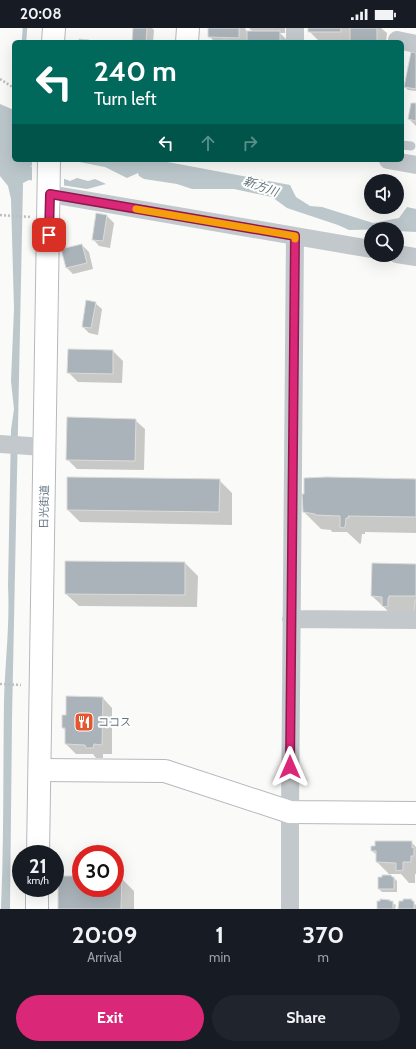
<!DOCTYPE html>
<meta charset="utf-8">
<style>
body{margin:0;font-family:Cabin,"Noto Sans JP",sans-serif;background:#20242c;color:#f1f3f6;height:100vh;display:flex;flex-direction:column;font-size:15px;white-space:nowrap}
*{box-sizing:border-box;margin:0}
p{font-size:13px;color:#9ea1a6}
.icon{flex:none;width:22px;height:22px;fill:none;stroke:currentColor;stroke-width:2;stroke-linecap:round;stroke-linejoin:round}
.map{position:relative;height:881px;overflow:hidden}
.panel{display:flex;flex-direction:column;background:#171b24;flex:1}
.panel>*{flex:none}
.top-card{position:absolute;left:12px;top:12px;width:392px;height:122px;border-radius:6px;box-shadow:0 4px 16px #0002;background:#00695c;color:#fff;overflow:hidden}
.buttons{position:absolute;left:364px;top:146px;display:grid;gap:8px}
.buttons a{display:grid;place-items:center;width:40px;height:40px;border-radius:50%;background:#171b24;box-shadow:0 4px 16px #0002;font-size:20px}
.speed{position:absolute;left:12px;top:817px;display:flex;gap:8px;font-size:20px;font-weight:700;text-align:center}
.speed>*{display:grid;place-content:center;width:52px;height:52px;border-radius:50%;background:#171b24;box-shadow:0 4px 16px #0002;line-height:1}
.speed small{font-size:10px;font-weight:400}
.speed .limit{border:6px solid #d22;background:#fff;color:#111}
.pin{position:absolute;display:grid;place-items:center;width:34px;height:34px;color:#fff;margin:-17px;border-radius:8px;box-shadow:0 2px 6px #0006}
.me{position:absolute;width:44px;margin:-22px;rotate:0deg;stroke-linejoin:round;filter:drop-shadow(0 0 3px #0008)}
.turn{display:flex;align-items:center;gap:14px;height:84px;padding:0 16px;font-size:18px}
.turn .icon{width:52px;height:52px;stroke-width:2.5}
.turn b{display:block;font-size:28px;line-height:34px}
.lanes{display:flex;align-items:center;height:38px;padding:0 16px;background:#0003;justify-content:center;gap:20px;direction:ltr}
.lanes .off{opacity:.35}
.eta{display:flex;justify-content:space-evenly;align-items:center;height:68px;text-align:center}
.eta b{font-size:24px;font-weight:700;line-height:28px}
.action{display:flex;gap:8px;margin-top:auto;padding:8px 16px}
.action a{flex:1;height:46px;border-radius:24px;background:#db2777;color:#fff;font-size:16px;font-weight:700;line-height:46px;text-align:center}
.action a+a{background:#20242c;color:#f1f3f6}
.status{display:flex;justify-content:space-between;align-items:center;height:28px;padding:0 20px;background:#171b24;direction:ltr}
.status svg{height:11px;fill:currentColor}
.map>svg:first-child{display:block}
</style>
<div class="status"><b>20:08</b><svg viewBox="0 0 49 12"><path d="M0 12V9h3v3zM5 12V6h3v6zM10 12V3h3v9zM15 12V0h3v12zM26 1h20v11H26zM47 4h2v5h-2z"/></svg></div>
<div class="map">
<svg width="416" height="881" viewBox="0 0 416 881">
<rect width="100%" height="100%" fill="#fafaf8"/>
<!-- water -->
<path fill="#bbc7cb" d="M0,76L14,82V132H67L30,138L70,153L77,150L88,153L95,151L106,156L87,161L29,152L23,155L12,690L10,881H1C4,812 3,743 4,674C5,635 10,597 8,558L11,402L14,381L11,353L14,281L11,171L8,158L0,148Z
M69,132H157L290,157L296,169L310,178L322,179L373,195L399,190L407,179L416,181V204L397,203V201L349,202L338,197L287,180L272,169L234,161H192L177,156L144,151L139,148L138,145L127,150L105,139Z"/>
<!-- pier -->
<path fill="#fafaf8" d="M32,132H65V134L37,138L64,149V159L32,154Z"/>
<!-- shadow -->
<path fill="#0003" d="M134,0H152L154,2L153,14H133Z
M209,0H245L247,4H253L249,0H285V5H280L286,11V14H215L209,8Z
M309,0H349L351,2V0H381L387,5L386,14L319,13L309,3Z
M416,26V63L408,62L405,59Z
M416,76V98L409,91Z
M97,186L107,188L114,195L110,220L99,218L93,211Z
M82,217L89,224L93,241L73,246L67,240Z
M95,275L102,281L98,307L89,305L83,299Z
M113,323L123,333L122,355L78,354L68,344Z
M135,392L145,401L144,442L77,441L67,431Z
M389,450L416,451V505L365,504V506H362L361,515L360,516L347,504H332L331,502L321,501L304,484L389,452Z
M219,452L232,465V497L80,494L68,482Z
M66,534L185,535L198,548L197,579L79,578L66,566Z
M416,537V584H389L372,568Z
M103,670L112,680V726H103V730H96L93,726H76L66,716V703L63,700L67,688Z
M411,814L416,819V846H415V855H409L401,846H389L377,834V827L372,823Z
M81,849V860H115V850H121L134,863V881H59Z
M394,850L397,853V864H382L379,861Z
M411,872L416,877V881H399Z
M391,874L396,877L395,881H378Z"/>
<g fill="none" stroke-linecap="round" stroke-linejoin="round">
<!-- stream -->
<path stroke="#bbc7cb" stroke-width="4.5" d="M24,14L25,0"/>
</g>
<!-- building -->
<path fill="#aab3b9" stroke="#dcdcda" d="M133,0H147L146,14H132Z
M208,0H239V10L208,9Z
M308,0H341V4H308Z
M350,0H377V14H350Z
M247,3H280V14H247Z
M79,11L89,12V14H79Z
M223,12L238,13L237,14H223Z
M411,24L416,25V61L404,59Z
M411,75H416V93L408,91Z
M96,185L107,187L103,213L92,212Z
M82,216L87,235L66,240L61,221Z
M86,272L96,274L91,300L82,299Z
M68,321L113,322V346L67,345Z
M67,389L136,391L135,433L66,432Z
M67,449L220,451L219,484L67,482Z
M327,449L416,451V489L348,488L349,490H346L345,499L343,500L340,499V488L315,487V486L303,484L302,466H304V450Z
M65,533L185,534V567L65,566Z
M372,535L416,536V568H389V570H388V578L385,579L382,578V569L371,568Z
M415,572H416V584H414Z
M66,668L103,669L102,717L94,716L93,720H86L85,717L65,716V700H62V687H66Z
M375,813H412V820L414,819V828H411V834H403V842L396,843V835L376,834V823H371V818H375Z
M382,847H391L392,849H394V861H378V849H382Z
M58,848H81V860H115V849H122L121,881H58Z
M380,871L390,872V873H393V881H377V873H380Z
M403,871H412V873H414V881H398L399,873H403Z"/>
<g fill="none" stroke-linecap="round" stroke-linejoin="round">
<!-- secondary casing -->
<g stroke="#b3babf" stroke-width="24">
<path id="secondary" d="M187,14L188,0
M40,742L165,743L290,784L416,785"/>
</g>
<!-- highway casing -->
<g stroke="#b4b9bd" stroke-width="24">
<path id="highway" d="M53,14L54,0
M38,826L49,132
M37,881V860"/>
</g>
<!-- path -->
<path stroke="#bbbfc2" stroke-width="2.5" stroke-dasharray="2 2" stroke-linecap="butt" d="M0,51L14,60
M0,187L31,189
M0,656L21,657"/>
<!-- lane -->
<path stroke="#c3c8cc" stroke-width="9" d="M402,117L411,118"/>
<!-- street -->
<path stroke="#c3c8cc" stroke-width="18" d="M397,12L416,16
M295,14V0
M388,132L416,137
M50,166L371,221
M397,226L416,229
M0,416L44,419
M291,591L416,592
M290,881V784L295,208"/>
<!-- secondary -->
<use href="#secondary" stroke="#fff" stroke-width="22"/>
<!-- highway -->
<use href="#highway" stroke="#fff" stroke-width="22"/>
</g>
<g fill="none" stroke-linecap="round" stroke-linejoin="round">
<!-- route casing -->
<g stroke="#8e194d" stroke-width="10">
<path id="route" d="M49,207L50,166L295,208L290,739"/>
</g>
<!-- route -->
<use href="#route" stroke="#db2777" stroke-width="7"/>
<!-- slow -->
<path stroke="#f59e0b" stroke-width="7" d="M136,181L295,208V211"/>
</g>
<!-- icons -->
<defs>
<g id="restaurant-square" transform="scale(1)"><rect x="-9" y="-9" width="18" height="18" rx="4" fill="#e4572e" stroke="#fff"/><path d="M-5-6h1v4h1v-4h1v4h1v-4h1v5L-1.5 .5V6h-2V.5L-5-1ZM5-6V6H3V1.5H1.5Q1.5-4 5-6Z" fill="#fff"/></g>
</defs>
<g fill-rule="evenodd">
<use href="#restaurant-square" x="84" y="694"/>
</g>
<g text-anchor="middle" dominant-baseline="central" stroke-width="4" stroke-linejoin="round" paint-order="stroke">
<!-- street labels -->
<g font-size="11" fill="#657683" stroke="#fff">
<text transform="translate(44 479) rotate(-89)">日光街道</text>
</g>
<!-- poi labels -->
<g font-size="11" fill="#657683" stroke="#fff" text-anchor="start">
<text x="98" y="694">ココス</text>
</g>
<!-- water labels -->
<g font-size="12" font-style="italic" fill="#60757c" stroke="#fff">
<text transform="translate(261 158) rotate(20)">新方川</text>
</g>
</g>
</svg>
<div class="buttons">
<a><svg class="icon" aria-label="sound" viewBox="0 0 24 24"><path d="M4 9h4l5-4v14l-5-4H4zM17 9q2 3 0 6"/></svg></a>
<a><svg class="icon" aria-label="search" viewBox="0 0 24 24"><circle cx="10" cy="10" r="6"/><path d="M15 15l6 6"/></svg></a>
</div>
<div class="speed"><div>21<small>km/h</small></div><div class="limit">30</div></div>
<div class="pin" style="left:49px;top:207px;background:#d93025"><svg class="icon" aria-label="arrive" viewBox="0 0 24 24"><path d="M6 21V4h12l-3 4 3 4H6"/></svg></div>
<svg class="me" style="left:290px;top:739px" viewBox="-20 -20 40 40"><path d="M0-17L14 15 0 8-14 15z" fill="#db2777" stroke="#fff" stroke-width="4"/></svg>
<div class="top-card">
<div class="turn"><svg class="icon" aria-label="left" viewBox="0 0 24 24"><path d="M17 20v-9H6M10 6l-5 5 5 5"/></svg><div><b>240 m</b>Turn left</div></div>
<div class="lanes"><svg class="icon" aria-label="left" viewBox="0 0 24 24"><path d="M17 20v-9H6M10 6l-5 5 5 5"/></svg><svg class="icon off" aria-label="ahead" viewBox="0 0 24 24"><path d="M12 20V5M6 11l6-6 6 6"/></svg><svg class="icon off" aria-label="right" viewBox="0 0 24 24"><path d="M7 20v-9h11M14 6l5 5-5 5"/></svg></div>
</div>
</div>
<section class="panel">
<div class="eta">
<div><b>20:09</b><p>Arrival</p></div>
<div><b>1</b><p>min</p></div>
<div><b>370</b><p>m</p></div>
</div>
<div class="action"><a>Exit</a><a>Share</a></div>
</section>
